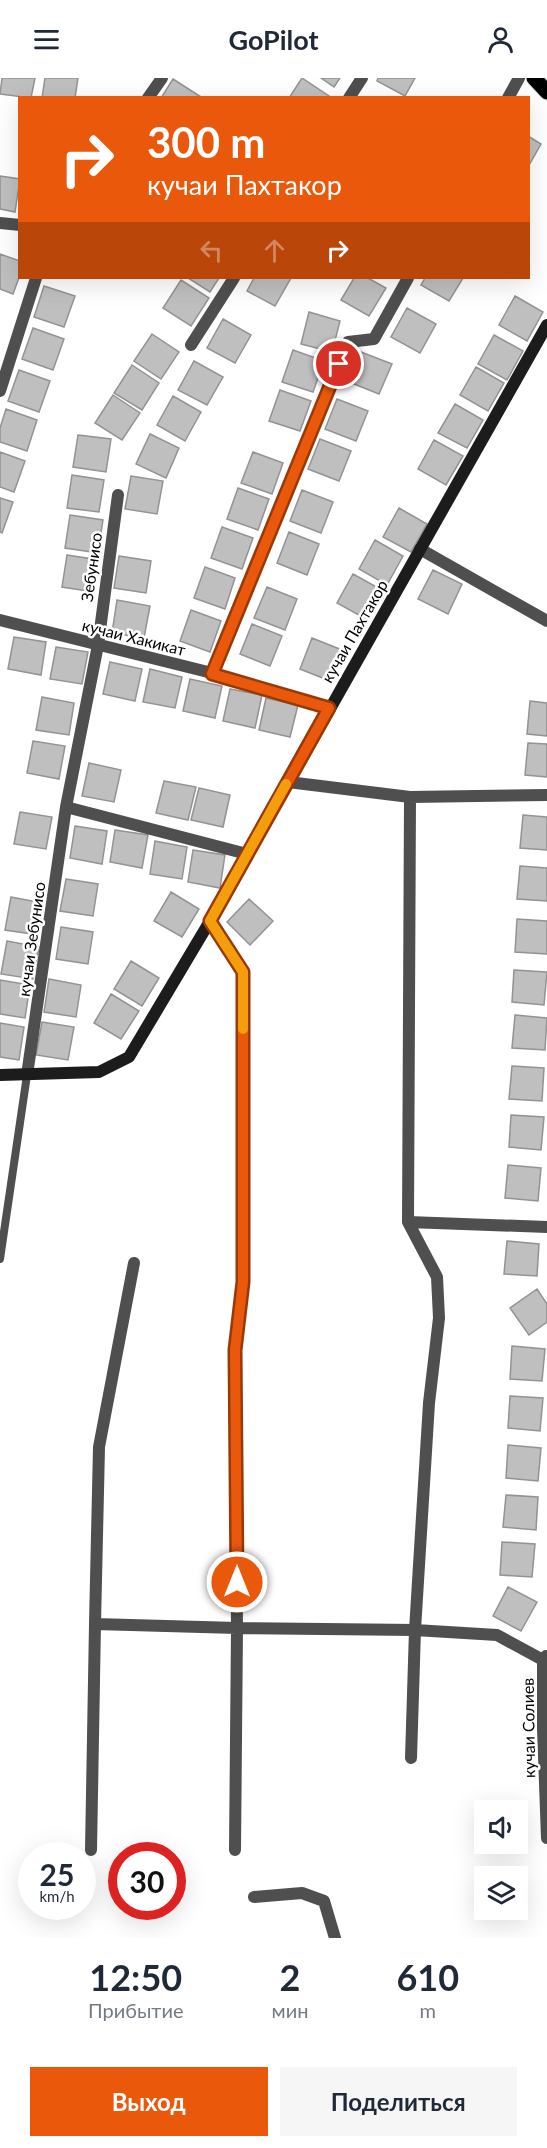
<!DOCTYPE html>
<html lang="ru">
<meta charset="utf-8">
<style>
body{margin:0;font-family:Lato,sans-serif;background:#f6f6f7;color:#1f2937;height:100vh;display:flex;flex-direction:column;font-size:22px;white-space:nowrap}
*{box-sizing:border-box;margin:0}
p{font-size:20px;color:#747a83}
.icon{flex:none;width:33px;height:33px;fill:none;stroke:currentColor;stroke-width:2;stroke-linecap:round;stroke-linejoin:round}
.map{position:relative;height:1860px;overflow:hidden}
.panel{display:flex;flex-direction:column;background:#fff;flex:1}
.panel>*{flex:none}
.banner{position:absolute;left:18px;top:18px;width:512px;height:183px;border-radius:0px;box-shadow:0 6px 24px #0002;background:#ea580c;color:#fff;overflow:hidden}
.fabs{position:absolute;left:474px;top:1722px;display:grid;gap:12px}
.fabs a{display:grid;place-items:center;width:54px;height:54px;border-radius:0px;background:#fff;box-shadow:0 6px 24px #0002;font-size:30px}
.speed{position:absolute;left:18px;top:1764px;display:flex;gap:12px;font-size:30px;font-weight:700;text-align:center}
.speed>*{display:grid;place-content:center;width:78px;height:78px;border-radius:50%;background:#fff;box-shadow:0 6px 24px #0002;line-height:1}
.speed small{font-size:15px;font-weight:400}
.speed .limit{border:9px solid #d22;background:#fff;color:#111}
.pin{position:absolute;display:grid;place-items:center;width:51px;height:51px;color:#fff;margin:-26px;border:3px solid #fff;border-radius:50%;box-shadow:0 2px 6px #0007}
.me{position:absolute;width:66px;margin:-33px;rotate:0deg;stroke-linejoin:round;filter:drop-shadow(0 0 4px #0008)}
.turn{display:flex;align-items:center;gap:21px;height:126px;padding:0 30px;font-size:27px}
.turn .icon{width:78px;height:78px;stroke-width:2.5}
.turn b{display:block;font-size:42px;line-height:51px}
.lanes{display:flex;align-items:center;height:57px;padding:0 30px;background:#0003;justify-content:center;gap:30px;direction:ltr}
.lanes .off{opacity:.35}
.eta{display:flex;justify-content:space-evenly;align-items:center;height:102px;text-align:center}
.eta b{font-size:36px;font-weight:700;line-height:42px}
.action{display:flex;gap:12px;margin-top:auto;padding:12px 30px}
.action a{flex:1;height:69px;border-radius:0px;background:#ea580c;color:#fff;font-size:24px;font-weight:700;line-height:69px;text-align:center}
.action a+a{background:#f6f6f7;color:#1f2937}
header{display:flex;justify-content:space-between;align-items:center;height:78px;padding:0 30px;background:#fff;font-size:27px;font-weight:700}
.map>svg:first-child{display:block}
</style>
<header><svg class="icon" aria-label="menu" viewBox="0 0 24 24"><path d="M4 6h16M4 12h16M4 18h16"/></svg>GoPilot<svg class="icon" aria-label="person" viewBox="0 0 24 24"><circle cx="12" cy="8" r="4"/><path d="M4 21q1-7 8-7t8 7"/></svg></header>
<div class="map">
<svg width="547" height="1860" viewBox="0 0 547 1860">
<rect width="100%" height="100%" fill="#fff"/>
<!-- building -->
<path fill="#bfbfbf" stroke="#939393" stroke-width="1.5" d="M2,0H35L31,20L0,16Z
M45,0H78L75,20H42Z
M302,0L329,18L328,20H289Z
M321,0H340L334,9Z
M378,0H415L405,18L377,3Z
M173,1L201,19L200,20H161Z
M528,58L541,66L528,89Z
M0,98L20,101L15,134L0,131Z
M0,176L20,183V197L13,216L0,211Z
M188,200H219L210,214Z
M254,200H291L275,228L247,213Z
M354,200H368L386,210L369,238L341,222Z
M425,200H463L449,223L421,207Z
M181,202L209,220L191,248L163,230Z
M44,208L75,218L64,249L34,239Z
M515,218L543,234L527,263L499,247Z
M407,230L436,246L420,275L391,259Z
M309,234L340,243L332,274L301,266Z
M223,241L251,257L235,285L207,270Z
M33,250L64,261L53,292L22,281Z
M152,256L179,274L161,301L134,283Z
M494,257L523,273L507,302L478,286Z
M293,272L324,283L313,314L282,304Z
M361,274L392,286L379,316L349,304Z
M194,283L223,299L207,327L178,312Z
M132,287L159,305L142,332L114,315Z
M476,289L504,305L488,333L460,317Z
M19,292L50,303L39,334L8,323Z
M280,312L311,323L300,353L269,343Z
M113,317L140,335L122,362L95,345Z
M173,318L201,334L185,363L157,347Z
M337,321L368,333L356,363L325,351Z
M455,326L483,342L467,370L438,355Z
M6,331L37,342L27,373L0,364V350Z
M150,356L179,370L166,400L136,386Z
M78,357L111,361L106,394L73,389Z
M320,361L351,373L339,403L308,391Z
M434,362L463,378L446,407L418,391Z
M0,374L25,383L14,414L0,409Z
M253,374L283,385L272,416L241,405Z
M72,397L104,402L99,434L67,430Z
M131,398L163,403L157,436L125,431Z
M238,410L269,421L258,452L227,441Z
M302,412L333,424L321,455L290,443Z
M0,420L13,424L2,455L0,454Z
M399,430L427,446L411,474L383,459Z
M70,437L103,442L98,475L65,470Z
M222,449L253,460L242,491L211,480Z
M289,454L319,466L307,497L277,485Z
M375,462L403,478L387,507L359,491Z
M67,477L99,482L94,514L62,509Z
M119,478L151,483L146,515L114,510Z
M205,489L235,500L225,531L194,520Z
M433,492L462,506L448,536L418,521Z
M353,496L382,512L366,541L337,525Z
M267,509L297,521L285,552L254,540Z
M117,522L150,528L144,560L112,555Z
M191,532L221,543L210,574L180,563Z
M252,546L282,558L270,588L240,576Z
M14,559L46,564L41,597L8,591Z
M312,560L342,572L330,603L300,591Z
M56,569L88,574L82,606L50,601Z
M110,584L142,591L135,623L103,616Z
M150,591L182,599L175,630L143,624Z
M190,601L222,608L215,640L183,633Z
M230,611L262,617L255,650L223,643Z
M42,619L74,625L69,657L36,652Z
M266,620L298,627L290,659L259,652Z
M530,623L547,625V658L527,656Z
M33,663L65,668L59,701L27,695Z
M528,665L547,666V699L525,697Z
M89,685L121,692L114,724L82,718Z
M164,703L196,709L188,742L156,735Z
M199,710L230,717L223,749L191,742Z
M20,734L52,739L46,771L14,766Z
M523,737L547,739V772L520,770Z
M75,748L107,753L102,786L70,780Z
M115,752L148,757L142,790L110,784Z
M155,763L187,769L182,801L150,796Z
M193,772L225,777L220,810L188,804Z
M520,788L547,790V823L517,821Z
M66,801L98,806L93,838L60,833Z
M171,814L199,831L182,859L154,843Z
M11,819L43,825L38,857L5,852Z
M249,821L273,843L250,867L227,844Z
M517,841L547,843V876L515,874Z
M61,849L93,854L88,886L56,881Z
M7,863L39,869L33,901L1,896Z
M131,883L159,900L142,928L114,911Z
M514,892L547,894L544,927L512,924Z
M49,901L81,907L76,939L44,934Z
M0,902L30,907L25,940L0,936Z
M111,916L139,933L121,961L94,945Z
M515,937L547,940L545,972L512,970Z
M42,944L74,949L68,982L36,977Z
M0,945L24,949L19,982L0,979Z
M512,988L544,990L542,1023L509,1021Z
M511,1037L544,1039L541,1072L509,1069Z
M508,1087L541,1090L538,1123L505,1120Z
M507,1163L539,1166L537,1198L504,1196Z
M537,1211L547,1226V1244L529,1257L510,1230Z
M512,1268L545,1271L542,1303L510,1301Z
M510,1318L543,1320L540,1353L508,1350Z
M508,1367L541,1370L538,1403L506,1400Z
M506,1417L538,1419L536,1452L503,1449Z
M502,1464L535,1466L532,1499L500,1497Z
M508,1509L537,1524L521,1553L493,1538Z"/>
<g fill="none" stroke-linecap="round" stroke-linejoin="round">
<!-- primary casing -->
<g stroke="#dbdbdb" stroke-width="17">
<path id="primary" d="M534,0L547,14"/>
</g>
<!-- lane -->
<path stroke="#4f4f4f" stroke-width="8" d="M0,1181L27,997"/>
<!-- street -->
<path stroke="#4f4f4f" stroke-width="12" d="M148,20L162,0
M349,20L362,0
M508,20L519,0
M0,145L20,147
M191,267L234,200
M0,313L36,200
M420,471L547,543
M0,542L212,595L329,630
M212,595L348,264L374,261L408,200
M288,704L410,719L547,717
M410,719L408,1144L437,1199L439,1240L429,1325L415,1552L411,1680
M66,729L247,776
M210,843L244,894L243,1204L235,1272L237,1550L235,1772
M27,997L66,729L98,567L118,417
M408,1144L547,1149
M134,1185L99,1369L95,1546L237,1550L415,1552L497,1557L543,1582
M546,1578L543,1582V1651L547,1760
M91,1772L95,1546
M254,1819L302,1815L324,1823L335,1860"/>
<!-- secondary -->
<path stroke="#1c1c1c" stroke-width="12" d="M0,997L99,994L129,979L210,843L547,247"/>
<!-- primary -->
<use href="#primary" stroke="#000" stroke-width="15"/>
</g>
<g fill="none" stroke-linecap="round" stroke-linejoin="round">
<!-- route casing -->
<g stroke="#983908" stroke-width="15">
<path id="route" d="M237,1504L235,1272L243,1204V894L210,843L329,630L212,596L339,286"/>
</g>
<!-- route -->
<use href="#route" stroke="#ea580c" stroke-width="10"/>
<!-- slow -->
<path stroke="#f59e0b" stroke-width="10" d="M243,951V894L210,843L286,706"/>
</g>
<g text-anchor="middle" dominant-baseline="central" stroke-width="5" stroke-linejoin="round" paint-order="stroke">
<!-- street labels -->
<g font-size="16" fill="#000" stroke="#fff">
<text transform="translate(91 489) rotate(-82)">Зебунисо</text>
<text transform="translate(354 553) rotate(-60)">кучаи Пахтакор</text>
<text transform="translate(134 559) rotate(14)">кучаи Хакикат</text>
<text transform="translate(31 861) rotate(-82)">кучаи Зебунисо</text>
<text transform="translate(528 1650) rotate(-91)">кучаи Солиев</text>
</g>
</g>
</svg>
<div class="fabs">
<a><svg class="icon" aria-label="sound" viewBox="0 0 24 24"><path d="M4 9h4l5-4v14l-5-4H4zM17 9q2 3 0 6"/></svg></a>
<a><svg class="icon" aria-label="layers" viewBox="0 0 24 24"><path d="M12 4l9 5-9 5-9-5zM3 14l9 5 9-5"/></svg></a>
</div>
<div class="speed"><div>25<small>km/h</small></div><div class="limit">30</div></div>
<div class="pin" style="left:339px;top:286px;background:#d93025"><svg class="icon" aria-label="arrive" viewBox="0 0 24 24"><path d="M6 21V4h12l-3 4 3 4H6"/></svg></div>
<svg class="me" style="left:237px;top:1504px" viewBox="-20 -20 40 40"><circle r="17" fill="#ea580c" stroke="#fff" stroke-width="3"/><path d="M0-11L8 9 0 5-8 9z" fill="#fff"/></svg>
<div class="banner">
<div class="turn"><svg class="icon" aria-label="right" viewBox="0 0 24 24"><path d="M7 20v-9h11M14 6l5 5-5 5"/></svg><div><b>300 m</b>кучаи Пахтакор</div></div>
<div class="lanes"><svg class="icon off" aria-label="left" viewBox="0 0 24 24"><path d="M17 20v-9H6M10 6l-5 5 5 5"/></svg><svg class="icon off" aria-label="ahead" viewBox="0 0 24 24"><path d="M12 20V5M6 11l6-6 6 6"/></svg><svg class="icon" aria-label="right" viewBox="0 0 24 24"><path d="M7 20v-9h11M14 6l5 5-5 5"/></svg></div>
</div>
</div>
<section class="panel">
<div class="eta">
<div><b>12:50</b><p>Прибытие</p></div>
<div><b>2</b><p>мин</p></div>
<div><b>610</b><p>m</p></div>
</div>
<div class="action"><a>Выход</a><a>Поделиться</a></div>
</section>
